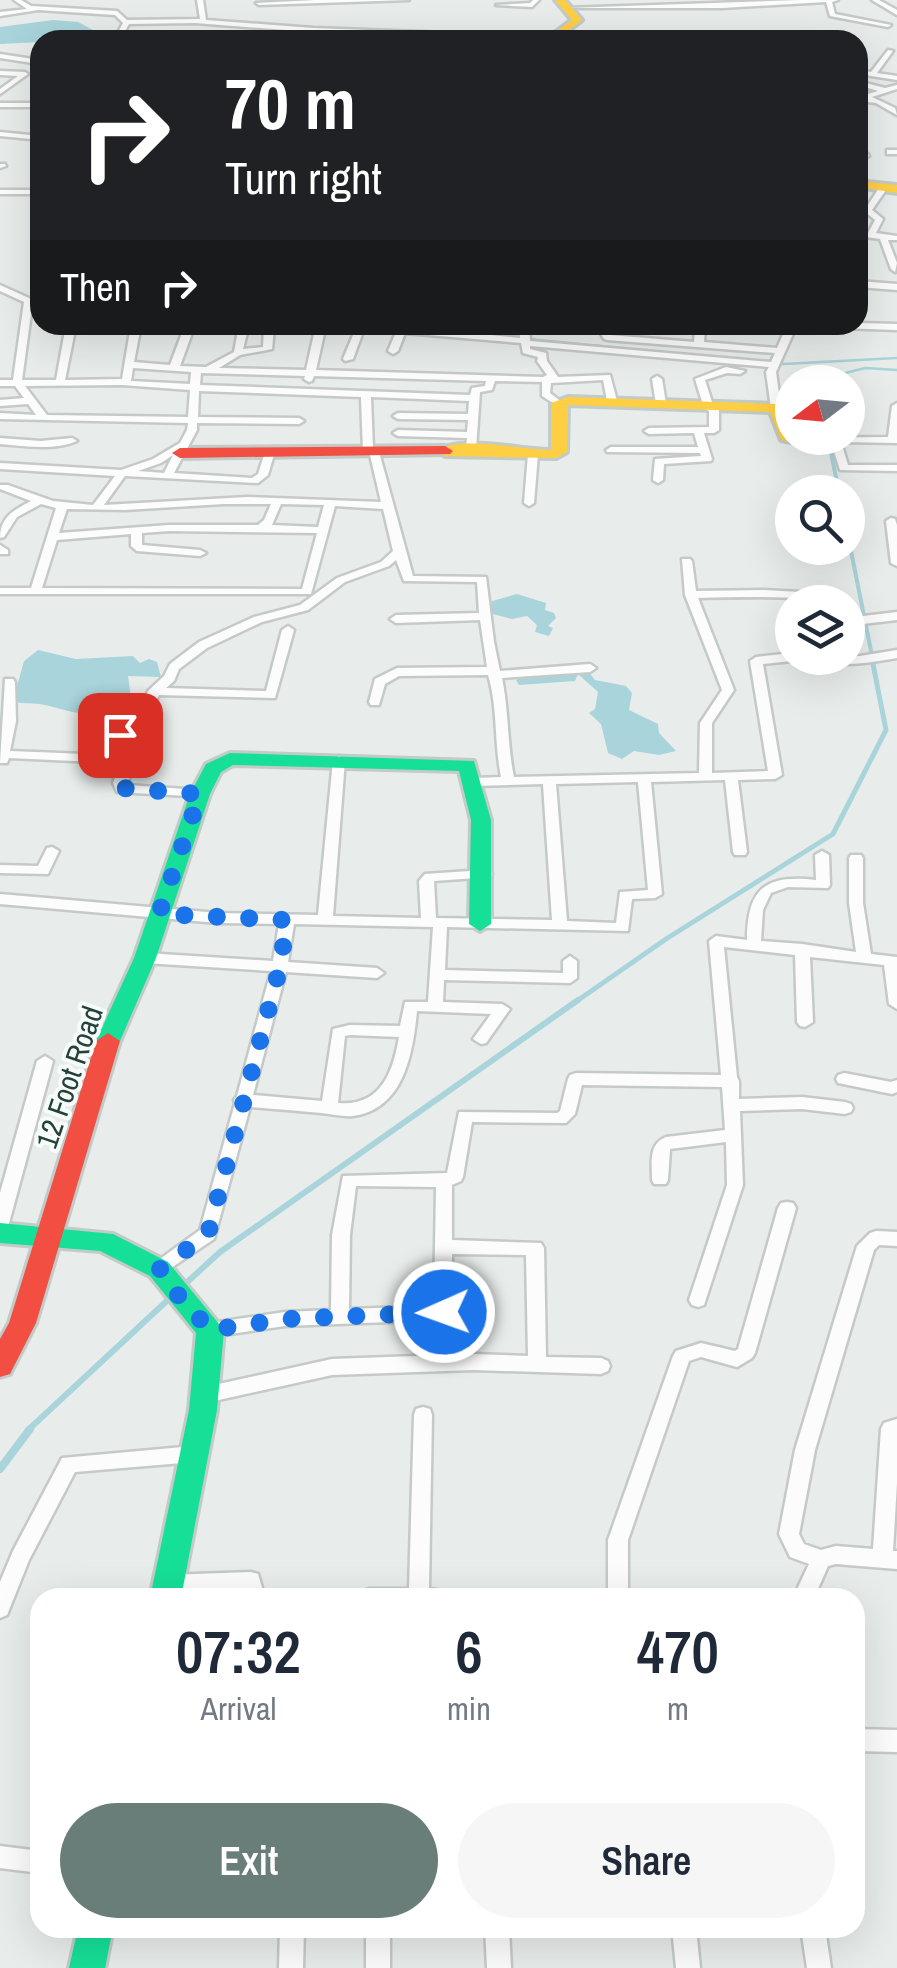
<!DOCTYPE html>
<style>
body{margin:0;font-family:"Archivo Narrow",sans-serif;background:#f6f6f7;color:#1f2937;height:100vh;display:flex;flex-direction:column;font-size:38px;white-space:nowrap}
*{box-sizing:border-box;margin:0}
p{font-size:32px;color:#747a83}
.icon{flex:none;width:55px;height:55px;fill:none;stroke:currentColor;stroke-width:2;stroke-linecap:round;stroke-linejoin:round}
.map{position:relative;flex:1;overflow:hidden}
.sheet{position:absolute;left:30px;top:1588px;width:835px;height:350px;display:flex;flex-direction:column;background:#fff;border-radius:30px;box-shadow:0 10px 40px #0002}
.sheet>*{flex:none}
.hud{position:absolute;left:30px;top:30px;width:838px;height:305px;border-radius:30px;box-shadow:0 10px 40px #0002;background:#202124;color:#fff;overflow:hidden}
.needle{width:65px;rotate:254deg}
.fabs{position:absolute;left:775px;top:365px;display:grid;gap:20px}
.fabs a{display:grid;place-items:center;width:90px;height:90px;border-radius:50%;background:#fff;box-shadow:0 10px 40px #0002;font-size:50px}
.pin{position:absolute;display:grid;place-items:center;width:85px;height:85px;color:#fff;margin:-42px;border-radius:20px;box-shadow:0 5px 15px #0006}
.me{position:absolute;width:110px;margin:-55px;rotate:268deg;stroke-linejoin:round;filter:drop-shadow(0 0 8px #0008)}
.turn{display:flex;align-items:center;gap:35px;height:210px;padding:0 30px;font-size:45px}
.turn .icon{width:130px;height:130px;stroke-width:2.5}
.turn b{display:block;font-size:70px;line-height:85px}
.then{display:flex;align-items:center;height:95px;padding:0 30px;background:#0003;gap:20px;font-size:38px}
.eta{display:flex;justify-content:space-evenly;align-items:center;height:170px;text-align:center}
.eta b{font-size:60px;font-weight:600;line-height:70px}
.action{display:flex;gap:20px;margin-top:auto;padding:20px 30px}
.action a{flex:1;height:115px;border-radius:60px;background:#697e78;color:#fff;font-size:40px;font-weight:600;line-height:115px;text-align:center}
.action a+a{background:#f6f6f7;color:#1f2937}
.map>svg:first-child{display:block}
</style>
<div class="map">
<svg width="897" height="1968" viewBox="0 0 897 1968">
<rect width="100%" height="100%" fill="#e8edeb"/>
<!-- water -->
<path fill="#a9d4db" d="M53,20L78,22L93,30L83,40L0,44V27Z
M517,594L546,603L545,610L554,613L556,618L548,626L553,628L549,636L535,632L537,625L527,616L512,619L489,613L492,601Z
M38,650L76,659L133,656L140,663L149,659L157,662L161,677L128,676L131,698C90,719 88,716 45,705C34,702 24,705 13,701L24,661Z
M585,667L595,680L626,686L632,693L629,710L658,724L659,733L676,751L659,755L634,751L622,759L608,753L601,724L589,713L595,709L598,692L578,674L575,681L519,685L516,680L527,670Z"/>
<g fill="none" stroke-linecap="round" stroke-linejoin="round">
<!-- stream-far4 -->
<path stroke="#a9d4db" stroke-width="2.5" d="M384,325L396,326
M457,332L784,364L897,358
M827,382L830,377L865,368L897,370"/>
<!-- stream-far3 -->
<path stroke="#a9d4db" stroke-width="4" d="M828,438L839,492
M848,536L873,661"/>
<!-- stream-far2 -->
<path stroke="#a9d4db" stroke-width="5" d="M574,1003L666,939L833,834L886,730L872,659"/>
<!-- stream-far1 -->
<path stroke="#a9d4db" stroke-width="6" d="M183,1286L220,1252L578,1000
M27,1431L171,1297"/>
<!-- stream -->
<path stroke="#a9d4db" stroke-width="8" d="M0,1469L30,1429"/>
<!-- street casing -->
<g stroke="#c5cac8" stroke-width="5">
<path id="street" d="M14,0H21L31,6L117,11L127,20L200,19L197,0H203L206,20L313,28L554,37L551,39L313,32L195,23L129,24L120,40H114L123,23L115,15L38,10L0,16V12L27,9Z
M316,0H409L259,5L256,3Z
M533,0H539L532,7L496,5L530,3Z
M800,0H838L832,2L835,14L891,25L888,27L830,16L826,2L722,8H567Z
M872,0H879L897,10V15Z
M888,50L893,51L877,73L897,76V80L858,74V70L871,72Z
M0,54L33,59L36,61L33,63L0,58Z
M0,71L25,72L28,74L0,94V89L18,76L0,75Z
M858,81L885,88L897,85V89L872,97L895,108L897,115L876,103L858,101V97L878,91L858,85Z
M0,103H40V107H0Z
M0,132L40,136V140L0,136Z
M887,150H897V154H887Z
M858,152L868,154L869,156L865,158L858,156Z
M0,164H5L6,166L0,168Z
M881,185L888,187L872,210L883,219L876,233L897,236V240H888L897,263L895,272L891,269L880,239L858,236V232L868,233L875,220L864,211Z
M0,190H40V194H0Z
M858,281L897,284V290L858,287Z
M0,285L40,303V309L32,306L22,380H56L66,325H76L65,380L122,379L131,325H141L134,362L170,365L185,325H195L180,366L206,367L234,352L239,325H249L243,349L263,347L264,329L269,326L274,329L272,349L240,355L219,368L306,370L316,325H326L316,370L543,377L547,375L537,361L538,357L523,353L521,343L405,333L398,351L393,354L388,351L396,332L364,329L353,359L345,361L343,359L356,328L348,325L402,326L520,338L519,325H529L530,341L771,362L775,353L607,340L604,339L596,325H606L610,335L694,342L695,328L700,325L705,328L704,342L777,348L787,325H797L776,372L781,408L776,411L771,408L766,372L769,367L530,346V349L546,353L547,361L558,377L610,375L617,401L612,404L607,401L603,380L551,383L550,393L563,403L558,406L542,396V382L495,381L492,390L480,392L476,449L471,452L466,449L467,438L398,436L393,433L398,430L467,432L468,420L398,419L393,416L398,413L468,414L469,401L371,397L373,449L379,452L413,576L486,577L494,642L500,671L590,664L596,668L590,672L502,678C509,711 507,744 514,777L699,773L700,723L722,690L685,595L682,559H690L692,561L696,591L764,590L836,594L849,602L848,604C802,595 747,597 698,598L734,690L712,723V773L768,771L750,661L756,657L792,653V658H798L792,661L763,664L782,775L775,779L738,780L747,852L745,855H735L733,852L725,780L651,782L662,894L655,898L632,899L628,931L447,927L445,970L563,973V961L570,956L577,961V978L570,983L444,980L443,1002L502,1004L510,1009L486,1043L481,1044L473,1039L491,1014L417,1011C413,1053 404,1109 353,1116C343,1117 331,1114 321,1113C298,1111 274,1109 250,1107L214,1239L159,1276L153,1274L150,1269L153,1264L200,1230L235,1103L234,1100L237,1096L271,971L145,963L138,958L145,953L273,961L279,924L218,923L0,904V894L218,913L318,915L333,760L339,756L345,760L333,916L421,918L419,881L425,874L485,870L490,871L492,874L490,877L434,881L436,918L552,920L543,784L474,786L467,782L474,778L501,777C494,743 498,708 488,675L399,676L385,684L379,705H371L369,702L375,679L397,668L487,667L480,620L396,623L390,619L396,615L479,613L477,582L404,581L396,560L389,566L345,582L308,610L262,622L207,648L179,669L174,681L166,688L266,691L282,630L288,626L294,630L275,698L159,695L151,711L132,715L123,755L128,756L133,767L127,785L200,790L207,794L205,797L117,792L113,783L119,767L118,763L9,758L7,763H0L5,679H13L15,682L16,721L10,751L110,755L122,709L142,705L148,691L164,676L170,664L199,642L254,617L300,605L337,578L381,562L393,551L383,509L335,506L311,594H0V588H31L56,508L41,504L17,517L4,537L0,538C0,517 14,510 31,501L0,489V485H8L53,501L93,505L115,476L0,469V463L121,470L153,459L180,443L187,430L188,423L0,419V413L36,415L28,404L0,406V400L24,398L15,386H0V380H13L24,302L0,291ZM133,368L191,372L190,384L131,381ZM201,373L305,376L304,379L309,382L312,381L314,376L486,381L485,386L472,388L470,395L200,385ZM122,385L190,390L188,417L47,415L25,386ZM199,391L361,397L363,452L370,455L381,502L247,497L104,505L125,476L258,483L268,475L275,451L274,449H266L258,474L252,478L174,473L197,430V423L299,424L304,421L299,418L198,417ZM173,455L164,473L138,471L161,463ZM224,504H271L264,520L258,525H169L59,533L67,509L125,510ZM281,504L324,505L318,527L272,525ZM169,531L317,533L302,589L42,588L57,540L131,534V546L137,551L200,556L206,553L200,550L142,545V533ZM638,782L648,890L620,892L616,923L567,921L556,784ZM294,924L433,927L428,1002H405L400,1026L350,1025L333,1029L322,1101L253,1095L286,972L377,978L384,973L377,968L288,962ZM350,1035L399,1037C393,1073 380,1107 338,1103L345,1036Z
M858,323L897,324V330L840,328L835,325H858Z
M726,367L745,371L740,374L727,373L705,380L713,405L719,408V430L714,433H704L712,459L711,461L664,464L663,480L658,483L653,480L655,459L701,456L700,453L607,452L606,450L611,447H698L694,433L649,434L644,431L649,428L709,427V411L704,408L695,379Z
M657,376L662,379L666,404L661,407L656,404L652,379Z
M897,403V443L841,442L848,465H897V471L840,470L831,442L794,441L789,438L792,435V438L888,437L892,406Z
M0,438L41,441L72,438L77,441C54,451 25,446 0,444Z
M533,451L538,454L534,503L529,506L524,503L528,454Z
M891,518L895,519L897,525V566L891,563L886,521Z
M0,545L8,550V554H0Z
M897,612V620L854,625L848,623V615L855,617Z
M897,650V658C872,662 840,669 817,658L860,656Z
M52,847L59,851L48,874L0,873V865L38,866L47,848Z
M822,851L829,855L830,885L828,888L788,887L771,893L763,910L761,941L802,944L856,952L849,903V858L851,855H861L863,858V903L871,954L897,957V1009L889,1004L884,965L810,957L813,1022L805,1027L800,1026L797,1022L795,955L724,947L737,1077L739,1081V1099L802,1097L845,1102L851,1104L853,1108L851,1112L845,1114L802,1109L740,1111L743,1185L704,1305L698,1307L692,1305L689,1300L727,1185L726,1142L670,1149L668,1180L666,1184H654L652,1180C652,1163 648,1144 666,1137L725,1130L722,1087L582,1085L575,1114L566,1123L472,1122L463,1177L461,1181L452,1185V1240L541,1243L544,1248L546,1357L601,1358L608,1361L610,1366L608,1371L601,1374L473,1370L332,1375L205,1403L198,1401L196,1395L198,1389L205,1387L332,1359L473,1354L528,1356L526,1255L452,1254V1313L449,1318L443,1320L285,1326L210,1337L204,1335L201,1330L204,1325L210,1323L285,1312L331,1310L332,1235L343,1176L447,1173L459,1112L557,1113L560,1111L568,1079L570,1075L576,1073L721,1075L709,941L716,936L747,940C747,889 765,874 816,880L815,855ZM356,1186L436,1187L434,1306L349,1309L350,1235Z
M45,1056L53,1061L9,1223L6,1228L0,1230V1193L37,1061Z
M844,1073L891,1082L897,1080V1092L892,1094L838,1083L836,1079L838,1075Z
M787,1202L793,1203L796,1208L755,1353L752,1358L737,1367L701,1357L689,1361L628,1540V1589L632,1598H611L608,1590V1540L673,1356L676,1351L701,1343L735,1351L738,1349L778,1208L781,1203Z
M876,1231L897,1232V1246L879,1245L874,1250L815,1450L799,1534L804,1544L821,1550L836,1546L873,1549L881,1429L884,1423L897,1419V1483L893,1551H897V1569L836,1564L828,1566L814,1598H793L809,1564L790,1557L779,1534L795,1450L857,1246L870,1233Z
M423,1407L430,1409L432,1415L429,1589L446,1591L449,1598H360L363,1591L370,1589H409L414,1415L416,1409Z
M194,1446L201,1448L204,1454L201,1460L194,1462L75,1472L29,1560L7,1615L0,1618V1582L13,1551L62,1458Z
M251,1572L258,1574L265,1598H245L243,1591L167,1593L160,1591L157,1584L160,1577L167,1575Z
M855,1729L897,1730V1752L855,1751Z
M0,1846L40,1851V1873L0,1868Z
M280,1928H304L303,1968H279Z
M366,1928H390V1968H366Z
M485,1928H509L511,1968H487Z
M672,1928H696L700,1968H676Z
M801,1928H825L831,1968H807Z"/>
</g>
<!-- fast casing -->
<g stroke="#c3cbc8" stroke-width="6">
<path id="fast" d="M230,753L474,761L491,820V924L480,931L469,924L471,820L459,771L233,765L221,772L210,794L156,958L120,1041L108,1049L100,1047L96,1041L134,958L190,794L206,764Z
M0,1223L113,1234L168,1262L224,1330L217,1410L181,1598H150L189,1410L196,1333L150,1276L100,1251L0,1243Z
M78,1928H113L105,1968H69Z"/>
</g>
<!-- slow casing -->
<g stroke="#c3cbc8" stroke-width="6">
<path id="slow" d="M555,0H565L582,20L556,40H545L572,20Z
M858,181L897,185V193L858,187Z
M568,397L776,404L783,408L792,438H799L792,442L781,440L770,412L568,405L567,452L556,458L445,456L437,451C461,435 521,450 551,450V403Z"/>
</g>
<!-- jam casing -->
<g stroke="#c3cbc8" stroke-width="6">
<path id="jam" d="M445,446L453,451L450,454L180,458L172,453L180,448Z
M108,1033L120,1041L36,1323L10,1374L0,1377V1339L9,1323L96,1041Z"/>
</g>
<!-- street -->
<use href="#street" fill="#fcfcfc" fill-rule="evenodd"/>
<!-- fast -->
<use href="#fast" fill="#16e098" fill-rule="evenodd"/>
<!-- slow -->
<use href="#slow" fill="#ffcf43" fill-rule="evenodd"/>
<!-- jam -->
<use href="#jam" fill="#f24e42" fill-rule="evenodd"/>
</g>
<g fill="none" stroke-linecap="round" stroke-linejoin="round">
<!-- route -->
<path stroke="#1a73e8" stroke-width="18" stroke-dasharray="0 32.4" d="M120,735L116,757L126,760L122,788L200,794L159,914L287,920L280,967L208,1234L160,1269L166,1282L210,1330L286,1319L444,1312"/>
</g>
<g text-anchor="middle" dominant-baseline="central" stroke-width="8" stroke-linejoin="round" paint-order="stroke">
<!-- street labels -->
<g font-size="30" fill="#24423a" stroke="#f7fbf9">
<text transform="translate(69 1077) rotate(-71)">12 Foot Road</text>
</g>
</g>
</svg>
<div class="fabs">
<a><svg class="needle" viewBox="-14 -14 28 28"><path d="M0-13l5 13h-10z" fill="#e53935"/><path d="M0 13l5-13h-10z" fill="#747a83"/></svg></a>
<a><svg class="icon" aria-label="search" viewBox="0 0 24 24"><circle cx="10" cy="10" r="6"/><path d="M15 15l6 6"/></svg></a>
<a><svg class="icon" aria-label="layers" viewBox="0 0 24 24"><path d="M12 4l9 5-9 5-9-5zM3 14l9 5 9-5"/></svg></a>
</div>
<div class="pin" style="left:120px;top:735px;background:#d93025"><svg class="icon" aria-label="arrive" viewBox="0 0 24 24"><path d="M6 21V4h12l-3 4 3 4H6"/></svg></div>
<svg class="me" style="left:444px;top:1312px" viewBox="-20 -20 40 40"><circle r="17" fill="#1a73e8" stroke="#fff" stroke-width="3"/><path d="M0-11L8 9 0 5-8 9z" fill="#fff"/></svg>
<div class="hud">
<div class="turn"><svg class="icon" aria-label="right" viewBox="0 0 24 24"><path d="M7 20v-9h11M14 6l5 5-5 5"/></svg><div><b>70 m</b>Turn right</div></div>
<div class="then">Then<svg class="icon" aria-label="right" viewBox="0 0 24 24"><path d="M7 20v-9h11M14 6l5 5-5 5"/></svg></div>
</div>
<section class="sheet">
<div class="eta">
<div><b>07:32</b><p>Arrival</p></div>
<div><b>6</b><p>min</p></div>
<div><b>470</b><p>m</p></div>
</div>
<div class="action"><a>Exit</a><a>Share</a></div>
</section>
</div>
